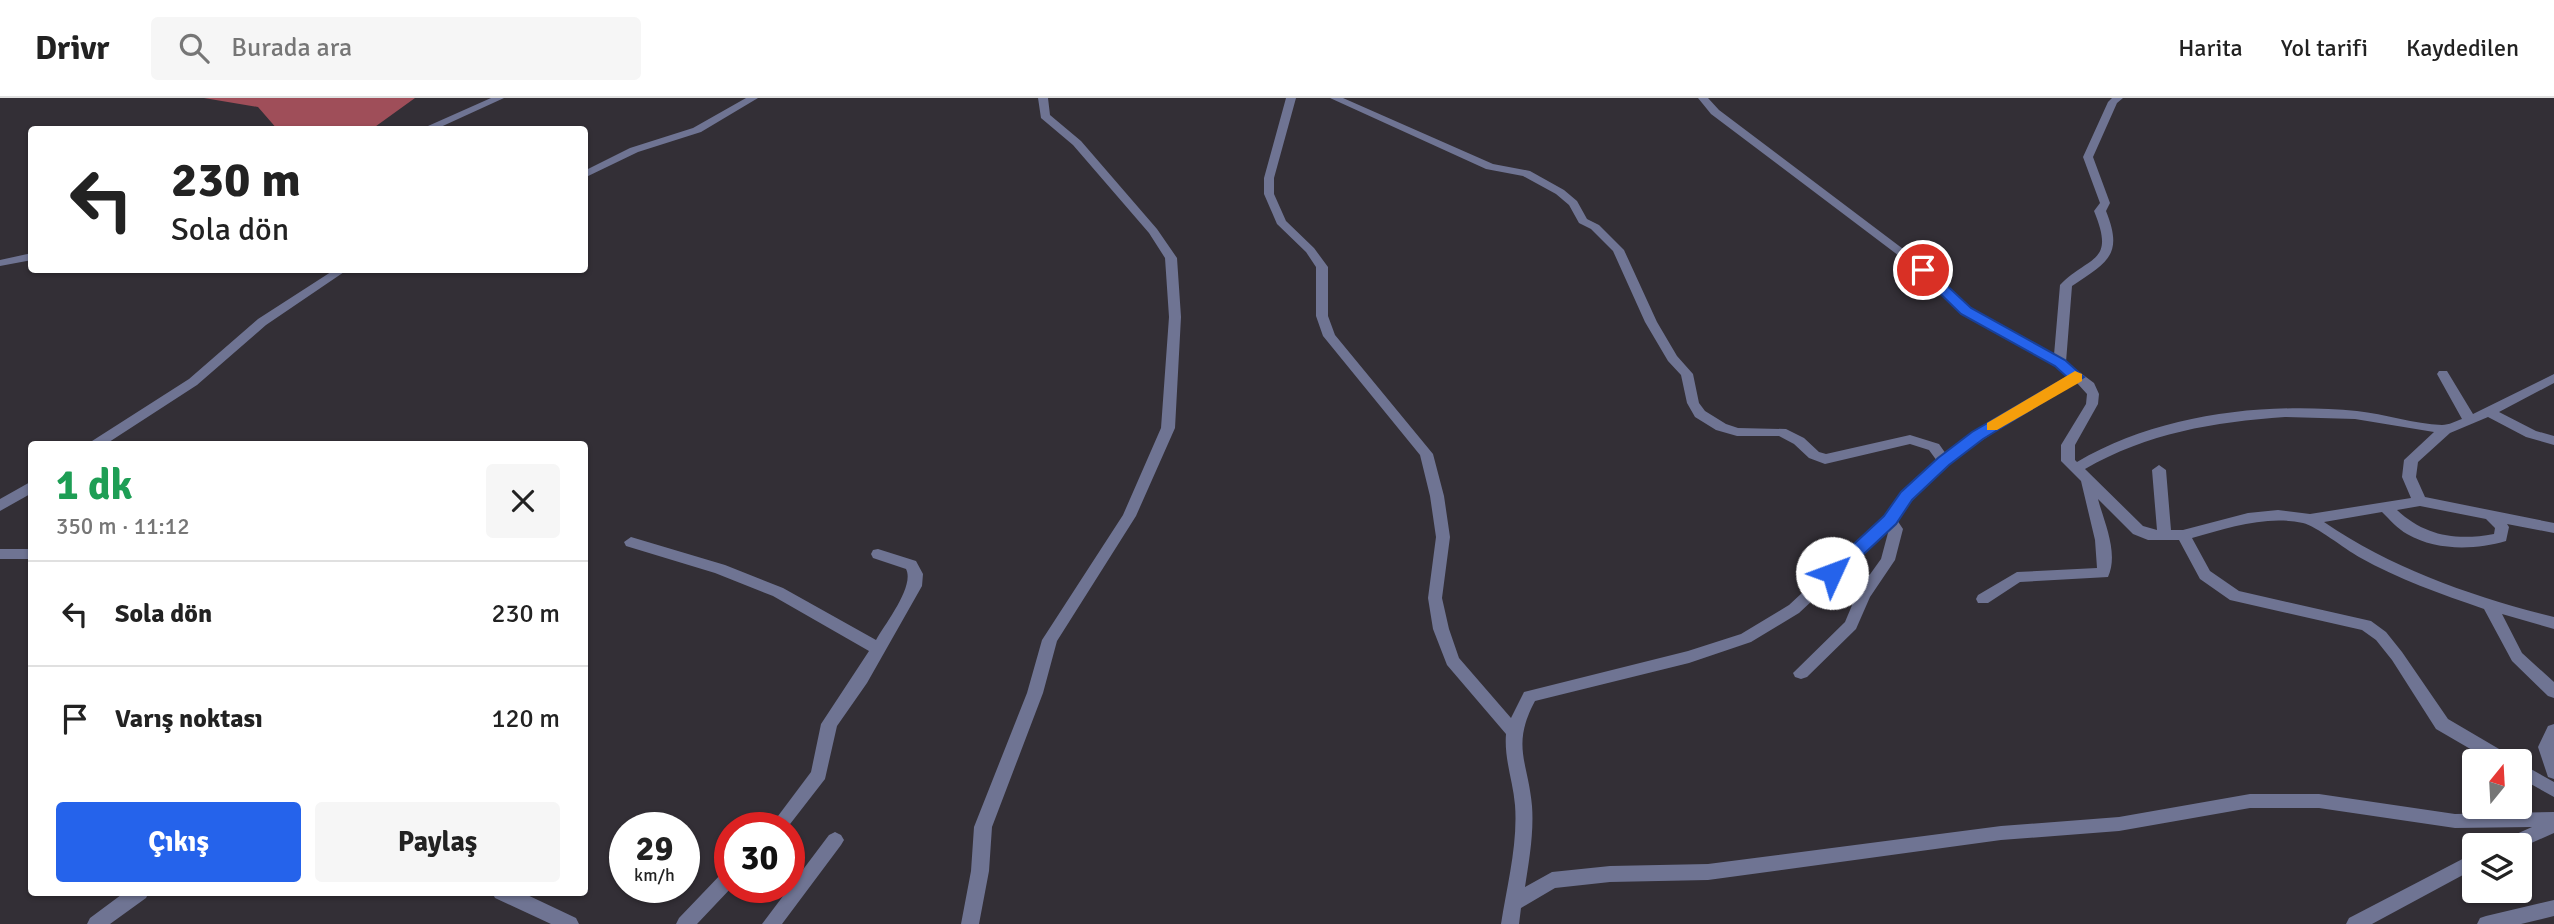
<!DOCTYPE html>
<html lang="tr">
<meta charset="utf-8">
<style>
body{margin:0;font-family:Signika,sans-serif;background:#f6f6f6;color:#222;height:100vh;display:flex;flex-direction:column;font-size:26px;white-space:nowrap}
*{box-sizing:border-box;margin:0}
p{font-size:23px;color:#767676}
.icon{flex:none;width:38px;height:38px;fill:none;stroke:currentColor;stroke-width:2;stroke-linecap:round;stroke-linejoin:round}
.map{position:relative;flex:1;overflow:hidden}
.panel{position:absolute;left:28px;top:343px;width:560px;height:455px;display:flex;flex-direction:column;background:#fff;border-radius:7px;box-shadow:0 2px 5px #0004}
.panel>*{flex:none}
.banner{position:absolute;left:28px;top:28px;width:560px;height:147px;border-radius:7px;box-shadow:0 2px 5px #0004;background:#fff;color:#222;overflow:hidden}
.needle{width:46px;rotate:18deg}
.fabs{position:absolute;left:2462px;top:651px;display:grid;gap:14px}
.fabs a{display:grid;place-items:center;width:70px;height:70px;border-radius:7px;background:#fff;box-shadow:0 2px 5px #0004;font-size:35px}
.speed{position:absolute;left:609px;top:714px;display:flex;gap:14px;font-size:35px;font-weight:700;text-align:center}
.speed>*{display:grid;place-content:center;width:91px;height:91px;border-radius:50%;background:#fff;box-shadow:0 2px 5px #0004;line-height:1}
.speed small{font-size:18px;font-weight:400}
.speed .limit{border:10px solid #d22;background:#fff;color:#111}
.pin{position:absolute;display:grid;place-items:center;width:60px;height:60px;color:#fff;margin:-30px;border:4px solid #fff;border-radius:50%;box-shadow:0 2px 7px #0007}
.me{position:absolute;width:77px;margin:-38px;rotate:47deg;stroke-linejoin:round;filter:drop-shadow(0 0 5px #0008)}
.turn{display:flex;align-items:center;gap:24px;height:147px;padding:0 28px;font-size:32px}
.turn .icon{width:91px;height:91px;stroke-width:2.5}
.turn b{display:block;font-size:49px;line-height:60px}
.round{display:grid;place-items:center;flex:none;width:74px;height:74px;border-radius:7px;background:#f6f6f6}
.summary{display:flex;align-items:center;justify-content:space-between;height:119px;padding:0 28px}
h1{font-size:42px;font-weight:800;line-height:52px;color:#1e9e55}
.button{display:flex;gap:14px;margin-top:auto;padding:14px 28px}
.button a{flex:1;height:80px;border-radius:7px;background:#2563eb;color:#fff;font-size:28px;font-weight:800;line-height:80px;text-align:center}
.button a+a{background:#f6f6f6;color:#222}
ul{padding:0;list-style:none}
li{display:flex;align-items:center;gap:21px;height:105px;padding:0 28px;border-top:2px solid #e0e0e0}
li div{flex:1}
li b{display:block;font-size:26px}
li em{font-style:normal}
header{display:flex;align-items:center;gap:42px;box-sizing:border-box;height:98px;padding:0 35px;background:#fff;border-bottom:2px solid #e0e0e0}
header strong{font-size:33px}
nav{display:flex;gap:38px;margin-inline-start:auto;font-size:24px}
.search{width:490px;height:63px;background:#f6f6f6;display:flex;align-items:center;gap:18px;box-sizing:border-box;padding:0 24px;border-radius:7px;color:#767676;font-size:26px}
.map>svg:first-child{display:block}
</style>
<header>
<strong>Drivr</strong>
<div class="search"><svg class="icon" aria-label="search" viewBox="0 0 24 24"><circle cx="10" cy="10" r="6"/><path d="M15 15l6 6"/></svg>Burada ara</div>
<nav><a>Harita</a><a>Yol tarifi</a><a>Kaydedilen</a></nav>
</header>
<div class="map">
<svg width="2554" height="826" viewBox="0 0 2554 826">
<rect width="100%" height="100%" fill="#332f36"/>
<!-- forest -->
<path fill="#9f4e59" d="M204,0H415L372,31L278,32L258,9Z"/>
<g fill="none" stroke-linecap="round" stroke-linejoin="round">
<!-- minor -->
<path fill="#6f7493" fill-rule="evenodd" d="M1038,0H1048L1050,17L1081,43L1157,131L1177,160L1181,219L1175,330L1136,418L1057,543L1043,595L992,729L989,773L979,826H961L971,773L974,729L1027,595L1042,542L1123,417L1161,330L1169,219L1165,160L1149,135L1073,47L1041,20Z
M1286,0H1296L1274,80V96L1286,123L1314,150L1328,169V218L1335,237L1433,356L1444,398L1450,439L1442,500L1449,531L1459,560L1511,620L1524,594L1688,553L1741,536L1789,507L1885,418L1902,395L1937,363L1929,352L1910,346L1825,366L1809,360L1794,346L1779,338H1737L1716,332L1695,319L1687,305L1681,277L1668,263L1645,224L1613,153L1591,131L1579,125L1569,107L1556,96L1523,78L1486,71L1330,0H1343L1493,66L1530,73L1564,92L1577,103L1587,121L1599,127L1624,152L1657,224L1677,258L1693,276L1699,305L1705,313L1726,326L1738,330L1786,331L1804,340L1819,354L1826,356L1910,337L1939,346L1946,356L1973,335L2069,278L2056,268L1962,216L1919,173L1711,16L1698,0H1708L1719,12L1927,169L1970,210L2054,257L2060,187C2089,157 2116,166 2094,113L2100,105L2083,59L2108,4L2112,0H2123L2117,5L2093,59L2110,105L2106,113C2124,158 2107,164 2072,188L2066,264L2094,285L2099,296L2098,306L2075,347V362L2077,364C2159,316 2263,304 2357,313C2385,316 2414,326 2442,327C2449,327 2456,323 2462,321L2437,276L2439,273H2447L2473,316L2554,276V285L2499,314L2536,333L2554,338V347L2526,339L2488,319L2450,335L2418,364L2416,379L2425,399L2554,425V435L2507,426L2509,429L2506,443C2475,452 2436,453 2407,436C2398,431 2390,422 2382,414L2324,424C2393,471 2473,499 2554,519V531L2502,516L2522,555L2554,584V600L2548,598L2512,563L2484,511C2441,496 2398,481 2359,459C2345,451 2316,428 2303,425C2266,417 2228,430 2192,440L2210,473L2239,493L2371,523L2386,534L2402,554L2448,621L2511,658L2513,663H2491L2436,631L2392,562L2376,542L2362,532L2230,502L2200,481L2179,442H2148L2133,436L2098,401C2104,424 2119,455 2108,479L2020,484L1988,505H1978L1976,501L1978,497L2017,474L2097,470L2095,442L2081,383L2061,363V347L2086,306L2087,296L2077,285C2012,323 1942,359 1897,422L1903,431L1895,462L1870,499L1856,531L1807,579L1801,581L1795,579L1793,575L1845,524L1858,493L1881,461L1889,431L1799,515L1751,544L1689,565L1535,603C1511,648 1528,663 1532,708C1534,735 1529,763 1525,789L1552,774L1610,768L1708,766L2001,728L2119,719L2250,696H2319L2455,716L2554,714V735L2520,750V747H2500L2503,742L2532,729L2455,730L2319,710H2250L2119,733L2001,742L1708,782L1610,784L1555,790L1521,810L1519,826H1501C1507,787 1518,746 1515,707C1513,683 1504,661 1506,636L1447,567L1433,531L1428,500L1436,439L1430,398L1420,357L1323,238L1316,218V169L1306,154L1277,126L1264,96V80ZM2285,319L2355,321L2434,334L2404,362L2402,379L2411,400L2310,416L2278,412L2248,415L2183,432H2171L2166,372L2159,367L2152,372L2157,432L2143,428L2085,371C2147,335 2214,324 2285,319ZM2420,408L2486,421L2495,430L2494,436C2456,443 2425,438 2397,412Z
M32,155V162L0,168V162Z
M631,439L725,467L783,490L876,542C885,526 915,488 906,471L873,460L871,456L873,452L878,451L916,463L923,476L922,488L867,585L837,628L825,681L787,730H769L811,674L821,626L869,553L773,498L715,475L626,448L624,444Z
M0,451H32V461H0Z
M2554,626V681L2548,679L2538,649L2548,628Z
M2520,665L2554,684V699L2520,680Z
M835,734L841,737L844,742L841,747L782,826H762L829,737Z
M2474,755V771L2372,826H2346L2349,820Z
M730,771V789H732L697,826H676L679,820L724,773Z
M125,794H149L146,800L110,826H87L90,820Z
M492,794H521L576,820L579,826H551L495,800Z"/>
<!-- tertiary -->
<path fill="#6f7493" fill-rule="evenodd" d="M491,0H504L434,32H419Z
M746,0H758L701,34L638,54L584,80V73L630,50L693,30Z
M334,172H347L266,227L197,287L106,346H91L92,343L189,281L258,221Z
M32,383V395L0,413V401Z
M2554,802V818L2521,826H2477L2480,820L2486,818Z"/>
</g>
<!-- route -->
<path fill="#2563eb" stroke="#184099" stroke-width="2" d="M1918,169H1927L1971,210L2065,262L2084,279L1983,341L1949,367L1912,402L1896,426L1838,480H1827V471L1884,418L1901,394L1938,360L1972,334L2067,279L2055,268L1961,216L1918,174Z"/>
<!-- slow -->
<path fill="#f59e0b" d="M2075,273L2082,276V283L1997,332H1987V325Z"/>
</svg>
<div class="fabs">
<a><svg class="needle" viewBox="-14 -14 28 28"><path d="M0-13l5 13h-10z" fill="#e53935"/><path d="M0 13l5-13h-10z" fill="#767676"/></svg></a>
<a><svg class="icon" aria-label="layers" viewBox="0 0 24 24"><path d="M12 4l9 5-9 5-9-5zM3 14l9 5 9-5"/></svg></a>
</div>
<div class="speed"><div>29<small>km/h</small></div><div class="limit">30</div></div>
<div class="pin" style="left:1923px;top:172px;background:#d93025"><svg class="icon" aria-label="arrive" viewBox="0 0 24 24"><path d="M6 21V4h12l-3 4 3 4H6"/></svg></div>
<svg class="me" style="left:1832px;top:475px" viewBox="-20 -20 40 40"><circle r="19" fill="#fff"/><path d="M0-13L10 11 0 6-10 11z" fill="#2563eb"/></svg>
<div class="banner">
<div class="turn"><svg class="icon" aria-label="left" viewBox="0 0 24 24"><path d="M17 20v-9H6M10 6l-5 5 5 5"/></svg><div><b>230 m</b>Sola dön</div></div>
</div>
<section class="panel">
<div class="summary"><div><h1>1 dk</h1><p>350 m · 11:12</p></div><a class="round"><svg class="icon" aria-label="close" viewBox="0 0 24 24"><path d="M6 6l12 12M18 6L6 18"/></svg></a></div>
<ul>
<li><svg class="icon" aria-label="left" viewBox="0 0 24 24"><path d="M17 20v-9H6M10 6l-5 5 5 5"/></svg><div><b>Sola dön</b></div><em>230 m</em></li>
<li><svg class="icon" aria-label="arrive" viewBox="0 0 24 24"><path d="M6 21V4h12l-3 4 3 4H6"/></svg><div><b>Varış noktası</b></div><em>120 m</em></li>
</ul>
<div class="button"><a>Çıkış</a><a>Paylaş</a></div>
</section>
</div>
